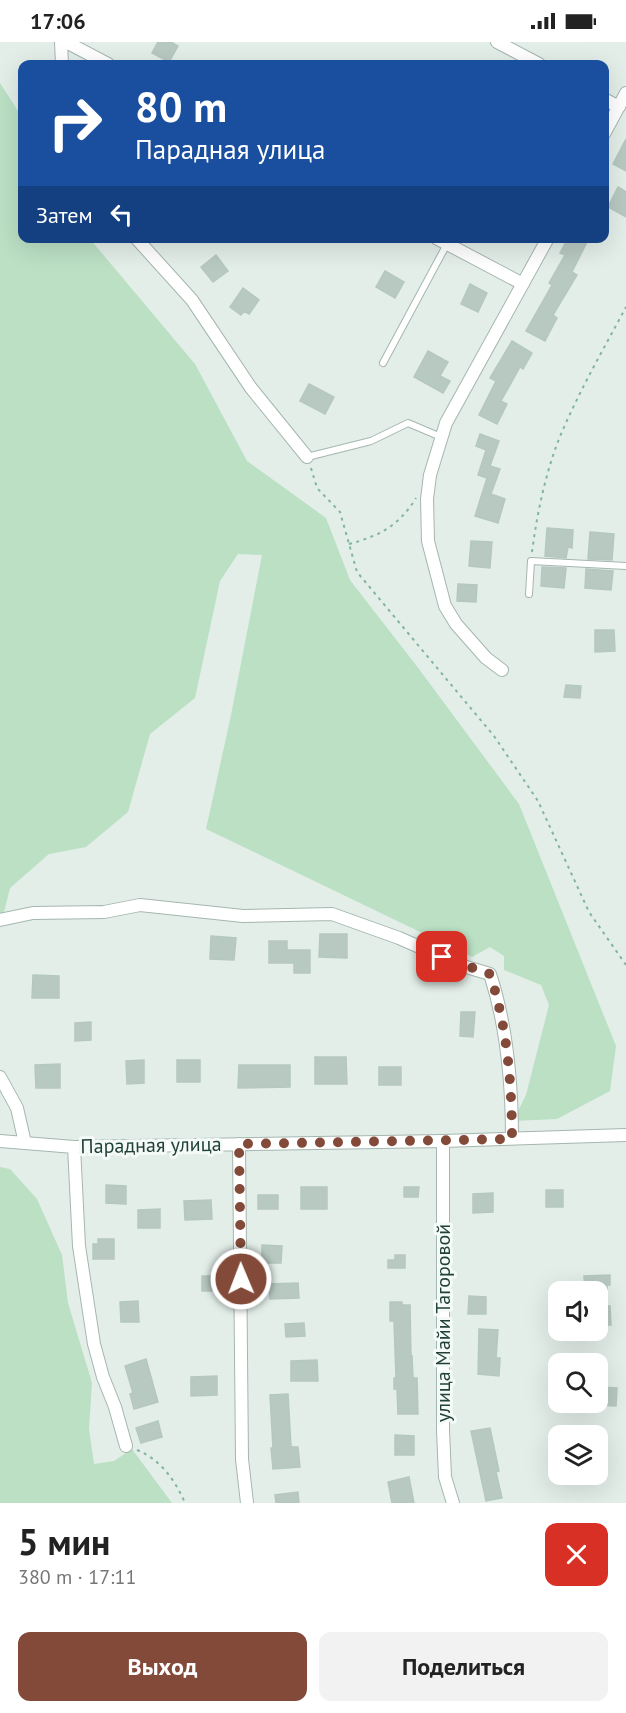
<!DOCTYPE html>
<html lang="ru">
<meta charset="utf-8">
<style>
body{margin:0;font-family:"PT Sans",sans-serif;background:#f2f2f2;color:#222;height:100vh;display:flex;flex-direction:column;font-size:22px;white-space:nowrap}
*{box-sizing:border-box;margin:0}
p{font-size:20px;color:#767676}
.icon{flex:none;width:33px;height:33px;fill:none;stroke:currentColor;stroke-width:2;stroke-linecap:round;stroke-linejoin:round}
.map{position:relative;height:1461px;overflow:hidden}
.sheet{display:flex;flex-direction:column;background:#fff;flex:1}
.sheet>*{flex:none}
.banner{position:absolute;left:18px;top:18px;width:591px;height:183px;border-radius:12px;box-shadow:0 6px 24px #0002;background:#1a4fa0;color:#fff;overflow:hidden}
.fabs{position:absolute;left:548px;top:1239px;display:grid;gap:12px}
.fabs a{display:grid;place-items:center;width:60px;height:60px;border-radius:12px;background:#fff;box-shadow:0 6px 24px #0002;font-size:30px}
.pin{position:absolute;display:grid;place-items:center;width:51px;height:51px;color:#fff;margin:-26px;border-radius:12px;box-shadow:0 3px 9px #0006}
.me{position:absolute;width:66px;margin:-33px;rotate:359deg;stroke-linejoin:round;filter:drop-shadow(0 0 4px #0008)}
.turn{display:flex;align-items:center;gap:21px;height:126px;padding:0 18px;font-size:27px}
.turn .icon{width:78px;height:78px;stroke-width:2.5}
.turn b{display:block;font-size:42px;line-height:51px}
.then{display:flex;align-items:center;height:57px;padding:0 18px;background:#0003;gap:12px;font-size:22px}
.round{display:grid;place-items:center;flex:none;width:63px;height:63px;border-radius:12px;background:#f2f2f2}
.overview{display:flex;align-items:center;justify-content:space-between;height:102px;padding:0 18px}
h1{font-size:36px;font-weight:800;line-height:45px}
.action{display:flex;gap:12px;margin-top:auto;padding:12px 18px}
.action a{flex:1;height:69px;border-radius:12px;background:#834a39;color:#fff;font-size:24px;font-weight:800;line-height:69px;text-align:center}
.action a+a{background:#f2f2f2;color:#222}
.status{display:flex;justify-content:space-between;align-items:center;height:42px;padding:0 30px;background:#fff;direction:ltr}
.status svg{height:16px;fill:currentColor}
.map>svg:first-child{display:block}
</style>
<div class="status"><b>17:06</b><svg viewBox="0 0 49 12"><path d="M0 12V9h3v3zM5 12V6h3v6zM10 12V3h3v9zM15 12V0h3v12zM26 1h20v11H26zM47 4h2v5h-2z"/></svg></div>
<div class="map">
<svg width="626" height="1461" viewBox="0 0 626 1461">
<rect width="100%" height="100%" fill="#e3eee9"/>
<!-- green -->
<path fill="#bbe0c4" d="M0,41L22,75V196L90,197L195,322L247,419L326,476L350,538L419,627L519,762L616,1004L610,1049L557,1077L513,1079L526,1053L549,963L541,943L504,928V914L490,905L472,915L206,787L230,678L262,513L238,512L220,539L195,656L150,692L128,770L86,805L49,812L10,846L0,886Z
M0,1125L10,1127L37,1157L62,1213L68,1261L92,1341L89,1387L94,1422L114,1419L132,1407L172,1461H0Z"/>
<!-- building -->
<path fill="#b8c9c2" stroke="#b5c8c0" stroke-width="1.5" d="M158,0H171L178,4L169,20L152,11Z
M626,97V129L613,122Z
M618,145L626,150V175L608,165Z
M568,196H589L572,230L577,233L553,273L557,276L545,299L526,289L552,243L549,241L565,213L560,211Z
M216,213L228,229L213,240L201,225Z
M385,229L404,240L395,256L376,245Z
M470,242L487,251L478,270L461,262Z
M243,246L259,258L249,272L244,269L241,273L230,265Z
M512,299L532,311L523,327L520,325L501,359L507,362L497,382L479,373L496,339L490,336Z
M428,309L448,320L440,334L450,339L443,351L414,335Z
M309,342L334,355L325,372L300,359Z
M480,392L499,399L490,424L500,427L491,452L505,457L498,481L475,474L487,436L478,433L486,408L476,404Z
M547,486L573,488L572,506L568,505L566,516L545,514Z
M590,490L614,492L612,518L588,517Z
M471,499L492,500L490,526L469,524Z
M542,525L566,526L564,546L541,544Z
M586,527L613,529L611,548L585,546Z
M458,542L477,543L476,560L457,559Z
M595,588H614L615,609L595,610Z
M566,643L581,644L580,656L564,655Z
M320,892H347V916L319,915Z
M211,894L236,896L234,918L210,917Z
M269,899H287V908H310V931H294V921H269Z
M33,933L59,934V956H32Z
M461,970H475L473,995L460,994Z
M91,980V998L75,999V981Z
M315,1015H346L347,1042H315Z
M144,1018V1041L127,1042L126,1019Z
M177,1018H200V1040H177Z
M60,1022V1046H36L35,1023Z
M239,1023H290V1045L238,1046Z
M379,1025H401V1043H379Z
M106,1143L126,1144V1162L106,1161Z
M301,1145H327V1167H301Z
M404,1145H419L418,1155H404Z
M546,1148H563V1165H546Z
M493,1151V1170L473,1171V1152Z
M258,1153H278V1167H258Z
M211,1158L212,1177L185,1178L184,1159Z
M160,1167V1186H138V1168Z
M98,1197H114V1217H93V1202H98Z
M262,1203L282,1204L281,1221H262Z
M395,1213H405V1226H388V1218H395Z
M610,1233V1243H607V1264H610L611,1283H597V1250H585L584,1234Z
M202,1234H224V1249H202Z
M298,1241L299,1256L270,1257L269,1242Z
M469,1254L486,1255V1272H468Z
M138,1259L139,1280H121L120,1260Z
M390,1260H402V1263H410L411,1314H412L413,1336H417L418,1372H398L397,1347H394V1336H396L394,1279H390Z
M304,1281L305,1294L286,1295L285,1282Z
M479,1287L498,1288L496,1316H500L499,1334L478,1332Z
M146,1317L158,1360L134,1367L130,1352L133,1351L125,1324Z
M317,1318L318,1339H291V1319Z
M217,1334V1353L191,1354V1335Z
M599,1345L617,1346L616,1364L598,1363Z
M288,1352L291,1405H298L300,1425L273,1427L271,1406H273L270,1353Z
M158,1379L162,1395L141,1401L136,1386Z
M490,1386L499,1429L496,1430L502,1456L486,1459L471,1389Z
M395,1393L414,1394V1413H395Z
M409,1435L414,1461H392L388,1440Z
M298,1450L299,1461H276L275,1453Z"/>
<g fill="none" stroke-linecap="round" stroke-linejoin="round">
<!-- lane casing -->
<g stroke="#a5b6b0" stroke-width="8">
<path id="lane" d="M383,321L447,202
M307,415L371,399L408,381L441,395
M529,552L531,519L626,524"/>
</g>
<!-- street casing -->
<g stroke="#a5b6b0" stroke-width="14">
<path id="street" d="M61,0L62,22
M66,0L108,22
M497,0L539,22
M604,57L619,65
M604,92L626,51
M136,196L192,258L251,346L307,415
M436,196L523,242
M502,628L486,616L456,582L445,564L428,499L427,457L430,433L446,381L548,196
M0,878L33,871L104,870L140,863L243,874L332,872L399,896L463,924L490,932C507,984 512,1042 512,1097
M0,1035L17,1066L25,1101
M0,1099L74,1105L443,1099L626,1093
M443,1099V1388L445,1435L453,1461
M239,1102L242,1417L247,1461
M74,1105L79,1204L94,1302L103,1335L115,1365L126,1404"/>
</g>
<!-- path -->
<path stroke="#82b3a3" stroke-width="2" stroke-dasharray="3 4.5" stroke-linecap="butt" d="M311,426L317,446L340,470L357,530L494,694L538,759L589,870L626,923
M349,502C379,494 399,484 416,456
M532,510C537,472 545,433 559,397C578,351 603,308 626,265
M137,1408C161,1418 175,1438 185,1461"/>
<!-- lane -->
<use href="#lane" stroke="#fff" stroke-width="6"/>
<!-- street -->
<use href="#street" stroke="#fff" stroke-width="12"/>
</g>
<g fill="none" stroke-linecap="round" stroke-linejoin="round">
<!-- route -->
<path stroke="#834a39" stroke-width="10" stroke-dasharray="0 18" d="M241,1237L239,1102L512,1097C512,1042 507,984 490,932L442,915"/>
</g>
<g text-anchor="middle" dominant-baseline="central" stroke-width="6" stroke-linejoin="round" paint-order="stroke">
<!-- street labels -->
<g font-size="20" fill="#214037" stroke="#f4faf7">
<text transform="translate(151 1103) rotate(-1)">Парадная улица</text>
<text transform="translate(443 1281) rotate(-90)">улица Майи Тагоровой</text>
</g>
</g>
</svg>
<div class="fabs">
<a><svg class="icon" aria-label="sound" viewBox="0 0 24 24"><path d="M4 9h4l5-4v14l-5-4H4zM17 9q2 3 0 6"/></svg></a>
<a><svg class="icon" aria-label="search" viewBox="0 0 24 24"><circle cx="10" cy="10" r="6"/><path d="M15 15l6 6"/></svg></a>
<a><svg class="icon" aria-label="layers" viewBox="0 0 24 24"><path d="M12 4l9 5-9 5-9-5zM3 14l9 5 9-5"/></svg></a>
</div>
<div class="pin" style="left:442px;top:915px;background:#d93025"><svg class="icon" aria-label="arrive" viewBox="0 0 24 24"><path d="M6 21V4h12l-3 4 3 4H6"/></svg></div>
<svg class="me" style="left:241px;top:1237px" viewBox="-20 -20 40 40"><circle r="17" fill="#834a39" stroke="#fff" stroke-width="3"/><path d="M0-11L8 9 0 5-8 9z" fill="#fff"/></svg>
<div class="banner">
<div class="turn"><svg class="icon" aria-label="right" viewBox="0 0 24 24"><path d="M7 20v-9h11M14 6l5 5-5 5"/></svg><div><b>80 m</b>Парадная улица</div></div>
<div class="then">Затем<svg class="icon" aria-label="left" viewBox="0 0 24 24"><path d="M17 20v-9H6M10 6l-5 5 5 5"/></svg></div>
</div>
</div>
<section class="sheet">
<div class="overview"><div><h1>5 мин</h1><p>380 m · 17:11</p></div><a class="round" style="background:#d93025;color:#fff"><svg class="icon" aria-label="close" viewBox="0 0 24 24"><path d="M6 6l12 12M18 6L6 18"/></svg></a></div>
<div class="action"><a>Выход</a><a>Поделиться</a></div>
</section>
